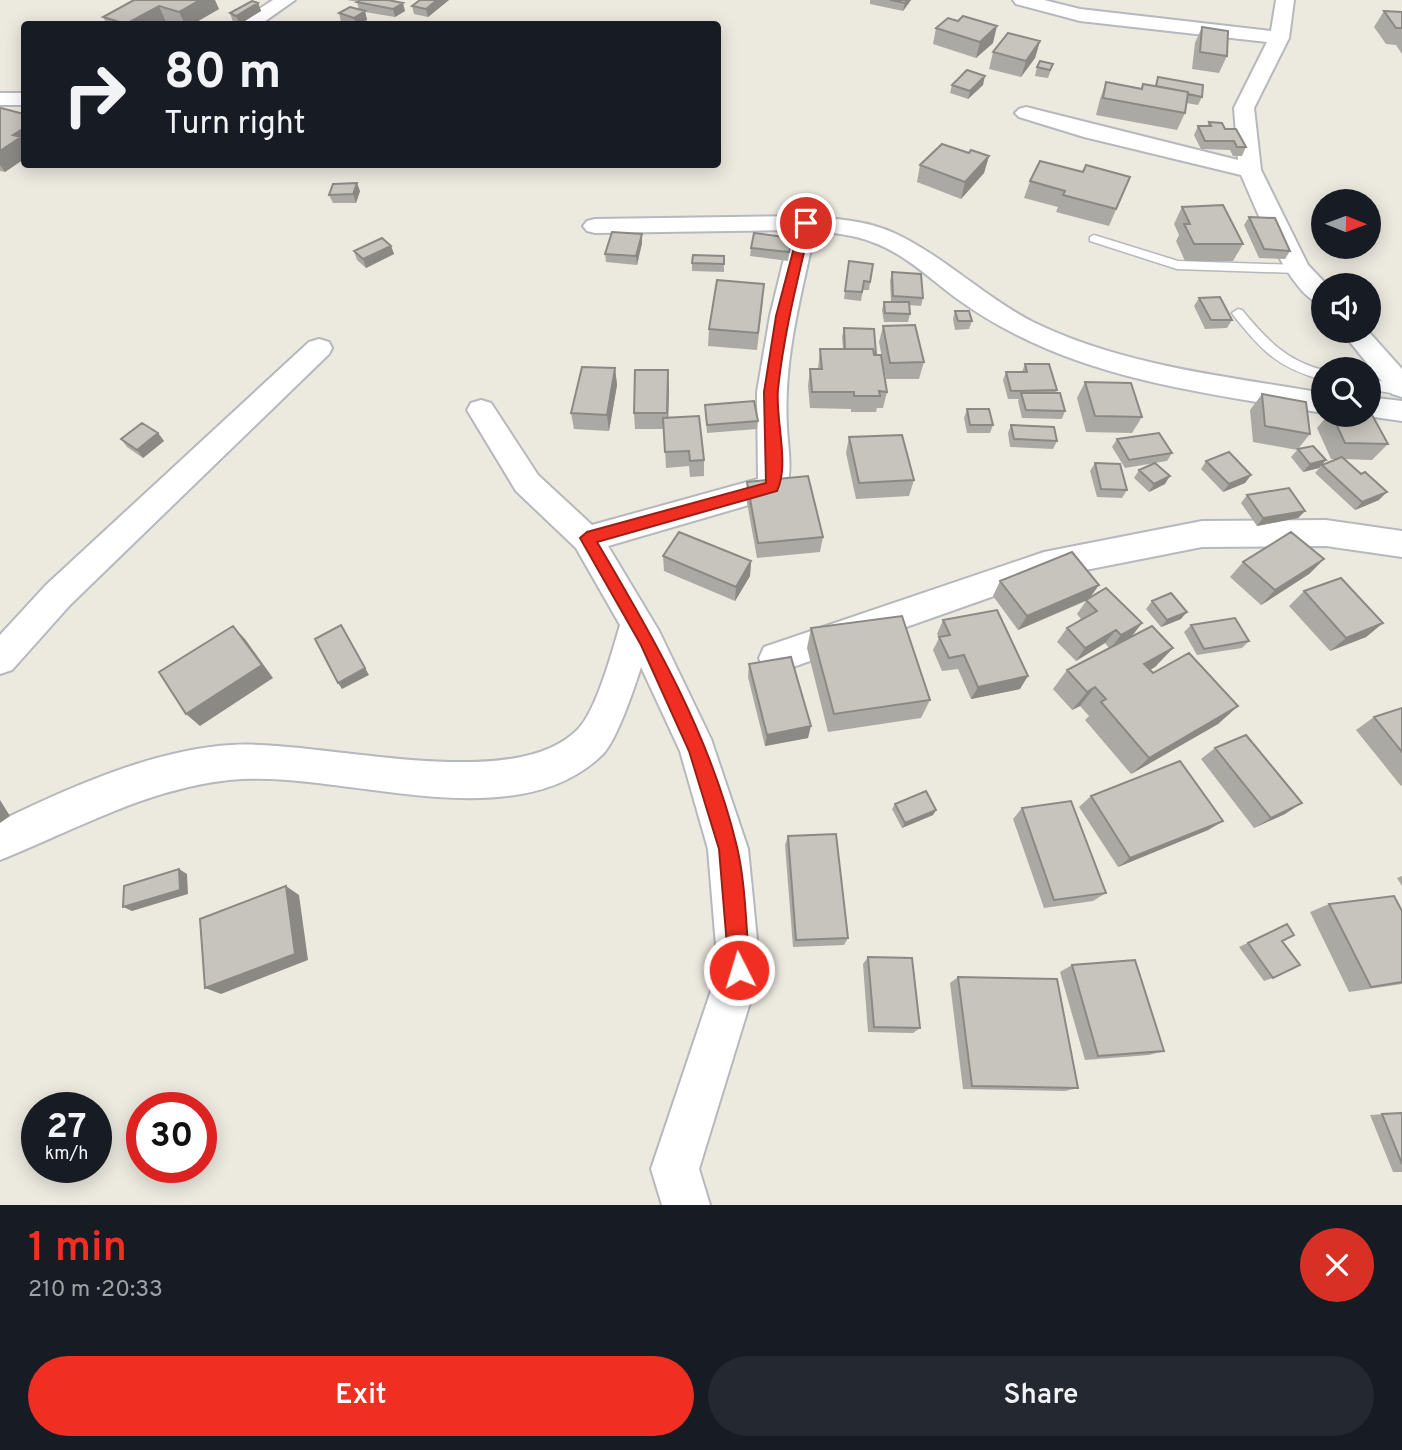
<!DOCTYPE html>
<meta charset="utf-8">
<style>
body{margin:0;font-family:Overpass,sans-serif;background:#242831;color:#f1f3f6;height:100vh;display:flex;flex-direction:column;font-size:26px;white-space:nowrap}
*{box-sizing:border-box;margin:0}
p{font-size:23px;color:#9ea1a6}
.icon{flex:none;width:38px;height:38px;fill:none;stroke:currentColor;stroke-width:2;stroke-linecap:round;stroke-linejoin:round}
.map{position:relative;height:1205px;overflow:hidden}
.side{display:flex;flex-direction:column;background:#171b24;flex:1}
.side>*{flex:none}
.top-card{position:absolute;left:21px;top:21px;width:700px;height:147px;border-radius:7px;box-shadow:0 4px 18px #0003;background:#171b24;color:#f1f3f6;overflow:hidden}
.needle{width:46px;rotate:91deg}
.buttons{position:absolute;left:1311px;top:189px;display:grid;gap:14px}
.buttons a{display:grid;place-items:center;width:70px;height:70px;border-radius:50%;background:#171b24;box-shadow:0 4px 18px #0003;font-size:35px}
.speed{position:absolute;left:21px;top:1092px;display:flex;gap:14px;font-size:35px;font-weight:700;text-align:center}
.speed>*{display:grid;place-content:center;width:91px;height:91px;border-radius:50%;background:#171b24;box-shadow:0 4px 18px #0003;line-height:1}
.speed small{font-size:18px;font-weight:400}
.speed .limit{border:10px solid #d22;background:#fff;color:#111}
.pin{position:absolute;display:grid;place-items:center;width:60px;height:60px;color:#fff;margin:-30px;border:4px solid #fff;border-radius:50%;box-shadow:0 2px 7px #0007}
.me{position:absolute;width:77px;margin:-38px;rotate:355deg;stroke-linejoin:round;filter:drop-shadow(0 0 5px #0008)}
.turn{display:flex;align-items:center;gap:24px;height:147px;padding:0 28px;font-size:32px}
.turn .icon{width:91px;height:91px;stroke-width:2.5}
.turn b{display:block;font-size:49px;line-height:60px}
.round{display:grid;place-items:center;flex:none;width:74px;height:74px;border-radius:37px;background:#242831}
.overview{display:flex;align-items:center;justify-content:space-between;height:119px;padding:0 28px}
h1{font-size:42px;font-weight:600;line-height:52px;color:#f02f22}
.cta{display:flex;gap:14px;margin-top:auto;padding:14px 28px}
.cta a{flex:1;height:80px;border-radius:42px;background:#f02f22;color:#fff;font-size:28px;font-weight:600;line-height:80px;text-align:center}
.cta a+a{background:#242831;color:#f1f3f6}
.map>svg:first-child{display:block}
</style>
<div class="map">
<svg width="1402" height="1205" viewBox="0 0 1402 1205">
<rect width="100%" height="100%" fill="#ece9df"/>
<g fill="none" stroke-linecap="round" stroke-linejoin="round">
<!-- service casing -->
<g stroke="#b5b8bd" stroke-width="3">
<path id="service" d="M1094,235L1178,261L1297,265L1303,269L1297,273L1177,269L1090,241V237Z
M1238,309L1242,310C1266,339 1286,361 1323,370V380C1278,368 1262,351 1234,316L1232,313Z
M1368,379L1402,385V395L1368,389Z"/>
</g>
<!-- minor casing -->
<g stroke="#b5b8bd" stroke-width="4">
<path id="minor" d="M273,0H295L261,24H240L242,20Z
M1013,0H1044L1080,9L1271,31L1276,0H1294L1289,38L1254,108L1261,170L1308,265L1327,285H1323V305C1288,296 1256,207 1241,175L1084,137L1019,117L1015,113L1019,109L1026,107L1238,160L1234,108L1267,42L1080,21L1016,4Z
M0,93H24V105H0Z
M805,216C835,219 866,220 894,233C944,256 984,297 1033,322C1123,366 1225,376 1323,393V413C1219,395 1110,383 1015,334C995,324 974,311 956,298C929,278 904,253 872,242C854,235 835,233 815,231C801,296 783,360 787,427C788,449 794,475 783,495L608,546L659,631L711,739L748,849L760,970L699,1169L710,1205H662L651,1169L718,970L708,849L680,751L641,667C635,686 617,740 603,754C513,843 340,768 229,780C146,789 75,830 0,860V821C68,788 155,749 232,745C320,739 515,797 579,728C597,708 612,652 620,625L576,548L516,491L467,410L471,403L481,400L491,403L538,475L592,525L758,479L757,392L770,316L791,230L595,233L587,231L583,226L587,221L595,219Z
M1341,331H1368L1402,369V397L1392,394Z
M319,339L329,342L332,348L329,354L70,605L12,670L0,674V635L46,585L309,342Z
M1368,397L1402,401V421L1360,415H1368Z
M1326,520L1402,531V557L1326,546L1202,547L1045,578L776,673L764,669L759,658L764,647L1044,552L1202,521Z"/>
</g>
<!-- service -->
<use href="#service" fill="#fff" fill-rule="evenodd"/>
<!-- minor -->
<use href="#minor" fill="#fff" fill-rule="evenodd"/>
</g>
<!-- wall -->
<path fill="#aba9a3" d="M134,0L219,9L193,24H174L166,22L162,24H107L103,17Z
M347,0H388L405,11L395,17L365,12L367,20L359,24H351L341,22L339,13L359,10L357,2H358Z
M420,0H449L428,17L414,14L412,6Z
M870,0H911L903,11L870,4Z
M258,3L261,11L240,24L233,22L230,13Z
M1384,11L1402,12V54L1396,45L1386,44L1374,27Z
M958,21L993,43L976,58L933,44L936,28Z
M1202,27L1227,56L1219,73L1192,69L1195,43Z
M1040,41L1035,58L1021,77L989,69L993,52Z
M1053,64L1048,78L1035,76L1037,67Z
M1158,77L1202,97L1198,105L1186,103L1185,113L1177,130L1096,115L1100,99L1106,82L1141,88L1143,84L1155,86Z
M952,85H983L968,99L950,93Z
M0,109L24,114V159L5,172L0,171Z
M1209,122L1225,129L1246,147L1242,156H1233L1230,150L1201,149L1194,135L1198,126H1207Z
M969,153L989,156L984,173L961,199L917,182L920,165Z
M1083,172L1130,177L1109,226L1056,212L1058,207L1024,198L1030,181Z
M360,191L356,203H333L329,195Z
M1182,207L1243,244L1233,261H1185L1176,241L1179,235L1174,224Z
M1249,217L1290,251L1285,259L1259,258L1244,225Z
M792,238L788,261L750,256L751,248Z
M642,243L637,265L606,262L605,254Z
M391,246L394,254L366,268L357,260L354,251Z
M724,256V272L692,271V263Z
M849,261L870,282L869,290H863L861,301L844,299Z
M892,272L923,298L921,306L909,305L910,314L908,322H884L882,310L884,302H891L890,281Z
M1199,298L1232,320L1227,328L1205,329L1194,306Z
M763,301L757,350L708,346L709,329Z
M955,311L972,321L969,329L955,330L953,319Z
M883,326L924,362L919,379H886L879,342Z
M844,328L876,355L887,392L883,408H877L876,412H851V409L810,408L808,386L810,369H818L820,349H843L842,337Z
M1025,364L1057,390L1056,393L1065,411L1062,419L1022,418L1018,401L1019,399H1008L1003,380L1006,372H1022Z
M615,368L617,385L609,431L574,429L571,413Z
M1085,382L1142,417L1132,433L1086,432L1077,398Z
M669,387L668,417L704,460V476L690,477L689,466L666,468L664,429H635L634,413Z
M1262,394L1310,434L1297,450L1253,442L1250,410Z
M705,405L758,421L757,429L707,433Z
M967,409L993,425L990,433H967L964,418Z
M1328,415H1368L1388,444L1372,460L1344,459L1379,500L1355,510L1315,473L1322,465L1337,459H1331L1317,428Z
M1011,425L1057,441L1053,449L1010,447L1008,433Z
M158,433L164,441L143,458L127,447L121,439Z
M849,437L914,480L909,496L856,499L846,453Z
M1117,439L1172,453L1167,461L1155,463L1165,484L1149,492L1134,478L1139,470L1155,463L1125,468L1112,447Z
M1298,449L1326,460L1319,468L1303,472L1291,457Z
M1206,461L1251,475L1245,483L1223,492L1201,469Z
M1095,463L1127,490L1122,498L1097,497L1090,471Z
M747,482L823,537L820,552L757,558L746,497Z
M1247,495L1305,511L1298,518L1257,526L1241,503Z
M663,556L751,561L750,576L735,601L664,571Z
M1324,559L1309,574L1261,605L1230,577L1243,562Z
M1000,581L1091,598L1142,623L1131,637L1173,648L1155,667L1150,670L1153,673L1238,706L1218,724L1131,774L1085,720L1089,716L1080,706L1072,710L1053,689L1067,670L1109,648L1105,643L1076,661L1057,642L1067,628L1081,619L1077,614L1086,601L1018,630L993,596Z
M1304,591L1383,623L1366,637L1330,651L1289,606Z
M1152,601L1181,619L1161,627L1146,609Z
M943,620L1020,689L971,699L958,669L942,671L933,650L939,638L937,634Z
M1191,625L1249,641L1242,648L1197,655L1184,632Z
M811,628L930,700L921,718L828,732L807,648Z
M749,664L808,738L765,746L748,677Z
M1402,708V785L1401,786L1356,730L1374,717Z
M1215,748L1285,814L1254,828L1201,759Z
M1091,796L1223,821L1208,830L1118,867L1079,807Z
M895,804L936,810L933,815L902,828L892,809Z
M1022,808L1106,893L1093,901L1044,908L1013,819Z
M788,836L848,938L844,945L793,947L785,845Z
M1402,876V886L1397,878Z
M1329,904L1402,911V984L1349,992L1310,912Z
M1287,924L1273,978L1264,981L1239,947Z
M868,957L920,1028L913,1033L868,1032L863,964Z
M1072,965L1164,1051L1149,1055L1085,1060L1060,972Z
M958,977L1078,1088L1065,1091L963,1089L950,983Z
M1402,1113V1172H1393L1370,1115Z"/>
<!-- shaded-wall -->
<path fill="#8b8984" d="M200,0H215L219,9L193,24H185L179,12Z
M437,0H449L428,17L426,9Z
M907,0H911L903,11L905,3Z
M258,3L261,11L240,24L236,16Z
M403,3L405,11L395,17L393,9Z
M159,6L166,22L162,24H127Z
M365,11L367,20L359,24H356L354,18Z
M997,26L993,43L976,58L980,42Z
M1040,41L1035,58L1021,77L1026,61Z
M985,76L983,85L968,99L970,91Z
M24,128V159L5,172L0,165V151L13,135Z
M989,156L984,173L961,199L965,182Z
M357,183L360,191L356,203L353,194Z
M642,234V243L637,265L636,256Z
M391,246L394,254L366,268L363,259Z
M615,368L617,385L609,431L607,415Z
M668,370L669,387L668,429L667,413Z
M158,433L164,441L143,458L137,450Z
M1326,460L1319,468L1303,472L1310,464Z
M1251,475L1245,483L1223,492L1229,484Z
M1170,476L1165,484L1149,492L1154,484Z
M1387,492L1379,500L1355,510L1362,502Z
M1305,511L1298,518L1257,526L1263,518Z
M1324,559L1309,574L1261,605L1275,590Z
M751,561L750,576L735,601L736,587Z
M1099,585L1089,599L1018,630L1027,616Z
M1187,612L1181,619L1161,627L1167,620Z
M1142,623L1131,637L1110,649L1121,635Z
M1383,623L1366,637L1330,651L1346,638Z
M341,625L369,675L342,689L338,683Z
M233,626L245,639L273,678L200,726L186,714Z
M1116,630L1105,643L1076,661L1085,648Z
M1173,648L1155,667L1127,683L1144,664Z
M1028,676L1020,689L971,699L978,687Z
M1095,687L1080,706L1072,710L1087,692Z
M1238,706L1218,724L1131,774L1149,758Z
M811,726L808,738L765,746L767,735Z
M0,800L10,816L0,823Z
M1302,803L1285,814L1254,828L1271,818Z
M936,810L933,815L902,828L905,823Z
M1223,821L1208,830L1118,867L1130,858Z
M179,869L187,874L188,894L132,911L123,907Z
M286,886L299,895L308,960L221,994L205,988Z"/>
<!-- building -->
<path fill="#c7c4bd" stroke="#8b8984" stroke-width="2" d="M134,0H200L179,12L159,6L126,24L103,17Z
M361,0H388L403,3L393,9L357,2Z
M420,0H437L426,9L412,6Z
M890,0H907L905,3Z
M252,1L258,3L236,16L230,13Z
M350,7L365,11L354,18L339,13Z
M1384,11L1402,12V28H1396Z
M963,16L997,26L980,42L936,28L948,18L958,21Z
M1202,27L1228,31L1227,56L1200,52Z
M1008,33L1040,41L1026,61L993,52Z
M1040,61L1053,64L1050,70L1037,67Z
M967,70L985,76L970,91L952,85Z
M1158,77L1203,85L1202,97L1188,94V92L1156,86Z
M1106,82L1142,89L1143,84L1188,92L1185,113L1103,98Z
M1,108L24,114V128L13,135L21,137L0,151V109Z
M1209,122L1222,123L1225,129H1236L1246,147H1237L1234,141H1205L1198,126H1211Z
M942,144L969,153L971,150L989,156L965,182L920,165Z
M1040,161L1083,172L1086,165L1130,177L1116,209L1063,195L1065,191L1030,181Z
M357,183L353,194L329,195L333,184Z
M1223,205L1243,244H1194L1184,224H1190L1182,207Z
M1249,217L1275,218L1290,251L1264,249Z
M612,232L642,234L636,256L605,254Z
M754,233L792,238L789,252L751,248Z
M382,238L391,246L363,259L354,251Z
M693,255L724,256V264L692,263Z
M849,261L873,264L870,282L864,281L862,292L845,291Z
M892,272L921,274L923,298L893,296Z
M717,280L764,284L758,333L709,329Z
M1220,297L1232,320H1211L1199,298Z
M884,302H909L910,314L885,313Z
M955,311H969L972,321H958Z
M915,325L924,362L890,363L883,326Z
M844,328L874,329L876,354H874L873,349H845Z
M820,349H873L874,355H881L887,392L879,391L880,396H854V392H812L810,369H822Z
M1025,364H1049L1057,390L1011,391L1006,372H1027Z
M582,367L615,368L607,415L571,413Z
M635,370H668L667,413H634Z
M1085,382L1131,383L1142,417L1095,416Z
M1021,393H1060L1065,411L1026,410Z
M1262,394L1306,402L1310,434L1265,426Z
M754,401L758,421L707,425L705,405Z
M967,409H989L993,425H970Z
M1368,413H1371L1388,444L1345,443L1332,415H1368Z
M699,416L704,460L690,461L689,451L665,452L663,418Z
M142,423L158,433L137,450L121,439Z
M1011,425L1054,427L1057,441L1014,439Z
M1159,433L1172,453L1129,460L1117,439Z
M902,435L914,480L859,483L849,437Z
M1313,446L1326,460L1310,464L1298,449Z
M1229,452L1251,475L1229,484L1206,461Z
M1342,457L1361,474L1365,472L1387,492L1362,502L1322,465Z
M1095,463L1120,464L1127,490L1101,489Z
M1155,463L1170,476L1154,484L1139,470Z
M808,476L823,537L758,543L747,482Z
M1289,488L1305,511L1263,518L1247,495Z
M679,532L751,561L736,587L663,556Z
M1291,532L1324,559L1275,590L1243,562Z
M1072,552L1099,585L1027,616L1000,581Z
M1341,578L1383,623L1346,638L1304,591Z
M1106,588L1142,623L1121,635L1116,630L1085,648L1067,628L1097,611L1086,600Z
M1171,593L1187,612L1167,620L1152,601Z
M997,610L1028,676L978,687L964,655L949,658L939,637L950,635L943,620Z
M902,616L930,700L834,714L811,628Z
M1235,618L1249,641L1204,649L1191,625Z
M341,625L365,668L338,683L315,639Z
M233,626L262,665L186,714L159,672Z
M1152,626L1173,648L1144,664L1153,673L1189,653L1238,706L1149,758L1101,702L1106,699L1095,687L1087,692L1067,670Z
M791,657L811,726L767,735L749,664Z
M1402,708V752L1374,717Z
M1246,735L1302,803L1271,818L1215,748Z
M1180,761L1223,821L1130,858L1091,796Z
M926,791L936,810L905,823L895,804Z
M1071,801L1106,893L1054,900L1022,808Z
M836,834L848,938L796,940L788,836Z
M179,869L180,890L123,907L124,886Z
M286,886L295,954L205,988L200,919Z
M1394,896L1402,911V982L1371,987L1329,904Z
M1287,924L1294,935L1282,941L1300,965L1273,978L1248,943Z
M868,957L912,958L920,1028L874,1027Z
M1135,960L1164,1051L1098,1056L1072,965Z
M958,977L1057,979L1078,1088L972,1086Z
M1402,1113V1164L1382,1114Z"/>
<!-- route -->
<path fill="#f02f22" stroke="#9c1f16" stroke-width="2" d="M801,221L811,223C798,278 784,332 778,389C775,419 790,464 777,491L597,542C654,638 711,737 737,847C746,885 746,931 750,970L747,977L739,980L732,977L729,970L719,849L689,751L641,645L580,538L587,532L766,483L764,392L776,316Z"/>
</svg>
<div class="buttons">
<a><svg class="needle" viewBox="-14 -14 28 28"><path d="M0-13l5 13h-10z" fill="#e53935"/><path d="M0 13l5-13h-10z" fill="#9ea1a6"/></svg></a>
<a><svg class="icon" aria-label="sound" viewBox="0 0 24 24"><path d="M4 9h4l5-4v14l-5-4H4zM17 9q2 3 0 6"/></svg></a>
<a><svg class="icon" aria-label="search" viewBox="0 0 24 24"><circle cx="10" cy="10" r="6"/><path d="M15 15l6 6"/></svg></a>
</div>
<div class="speed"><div>27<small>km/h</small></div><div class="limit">30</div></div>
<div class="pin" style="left:806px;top:223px;background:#d93025"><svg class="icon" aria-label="arrive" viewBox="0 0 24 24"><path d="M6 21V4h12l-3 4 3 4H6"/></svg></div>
<svg class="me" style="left:739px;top:970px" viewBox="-20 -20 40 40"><circle r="17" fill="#f02f22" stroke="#fff" stroke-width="3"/><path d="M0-11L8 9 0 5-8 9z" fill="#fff"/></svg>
<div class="top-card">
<div class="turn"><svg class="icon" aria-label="right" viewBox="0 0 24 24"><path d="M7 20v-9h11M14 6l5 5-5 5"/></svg><div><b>80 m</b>Turn right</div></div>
</div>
</div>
<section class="side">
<div class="overview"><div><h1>1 min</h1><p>210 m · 20:33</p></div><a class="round" style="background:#d93025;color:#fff"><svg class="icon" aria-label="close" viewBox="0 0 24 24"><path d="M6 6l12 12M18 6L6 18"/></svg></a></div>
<div class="cta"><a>Exit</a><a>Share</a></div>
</section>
